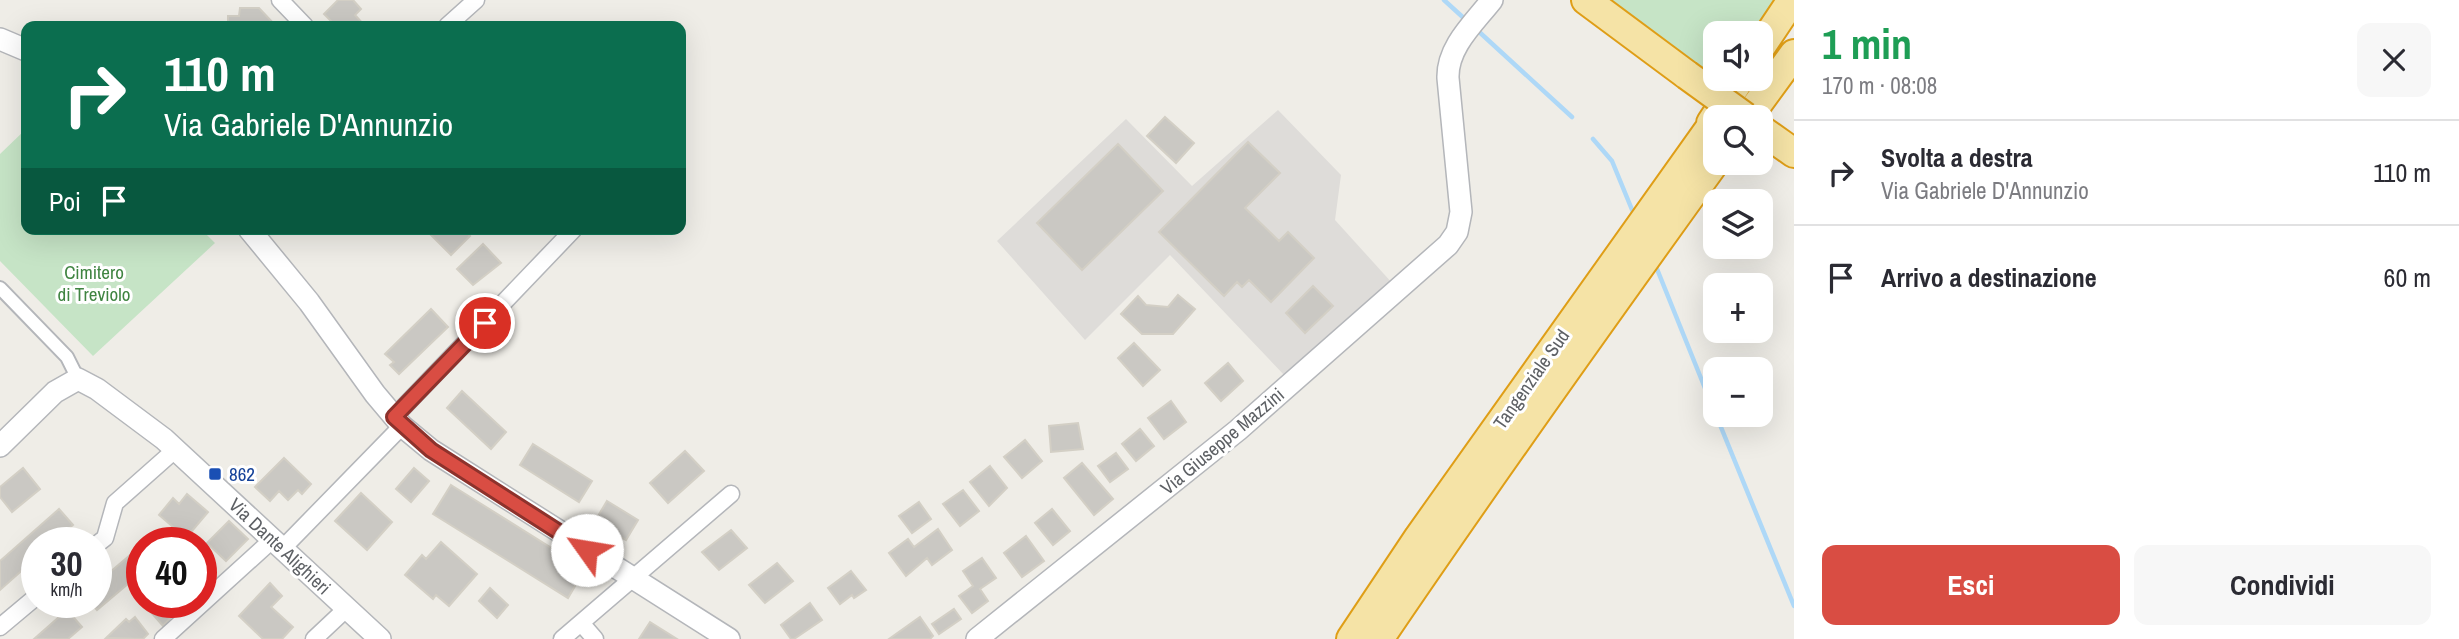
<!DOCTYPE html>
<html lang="it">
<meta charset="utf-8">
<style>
body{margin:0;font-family:"Archivo Narrow",sans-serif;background:#f7f7f7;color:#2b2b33;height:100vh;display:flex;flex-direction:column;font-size:26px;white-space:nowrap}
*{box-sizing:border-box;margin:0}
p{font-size:23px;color:#7c7c81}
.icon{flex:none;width:38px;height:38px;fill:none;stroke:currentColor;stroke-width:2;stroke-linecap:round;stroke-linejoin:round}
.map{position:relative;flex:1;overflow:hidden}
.side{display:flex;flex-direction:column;background:#fff;width:665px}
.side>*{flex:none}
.guide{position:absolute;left:21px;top:21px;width:665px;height:214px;border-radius:14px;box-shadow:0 7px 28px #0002;background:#0b6e4f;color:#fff;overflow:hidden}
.controls{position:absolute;left:1703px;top:21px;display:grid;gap:14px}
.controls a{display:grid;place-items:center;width:70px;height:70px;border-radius:14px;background:#fff;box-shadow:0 7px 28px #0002;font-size:35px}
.speed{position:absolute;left:21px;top:527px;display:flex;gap:14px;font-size:35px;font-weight:700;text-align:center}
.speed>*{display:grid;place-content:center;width:91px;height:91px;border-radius:50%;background:#fff;box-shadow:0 7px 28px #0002;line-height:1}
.speed small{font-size:18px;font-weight:400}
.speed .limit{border:10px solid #d22;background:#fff;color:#111}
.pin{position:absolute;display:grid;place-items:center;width:60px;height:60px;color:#fff;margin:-30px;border:4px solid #fff;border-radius:50%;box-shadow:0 2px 7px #0007}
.me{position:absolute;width:77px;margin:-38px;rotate:302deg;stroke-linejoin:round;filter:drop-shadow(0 0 5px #0008)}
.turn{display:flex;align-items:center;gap:24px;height:147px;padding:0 28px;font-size:32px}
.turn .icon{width:91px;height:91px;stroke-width:2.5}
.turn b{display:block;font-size:49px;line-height:60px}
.then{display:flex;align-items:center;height:66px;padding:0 28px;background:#0003;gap:14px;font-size:26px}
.round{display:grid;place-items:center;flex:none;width:74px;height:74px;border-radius:14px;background:#f7f7f7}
.head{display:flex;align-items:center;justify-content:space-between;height:119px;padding:0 28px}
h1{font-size:42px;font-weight:700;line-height:52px;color:#1e9e55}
.cta{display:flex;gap:14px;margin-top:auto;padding:14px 28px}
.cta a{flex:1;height:80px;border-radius:14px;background:#d94d43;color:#fff;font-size:28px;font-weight:700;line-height:80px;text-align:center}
.cta a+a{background:#f7f7f7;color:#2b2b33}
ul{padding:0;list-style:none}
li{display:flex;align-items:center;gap:21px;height:105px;padding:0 28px;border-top:2px solid #e1e1e2}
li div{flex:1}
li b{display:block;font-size:26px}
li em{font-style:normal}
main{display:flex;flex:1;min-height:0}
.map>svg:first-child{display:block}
</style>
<main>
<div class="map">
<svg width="1794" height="639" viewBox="0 0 1794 639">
<rect width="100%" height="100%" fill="#efede7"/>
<!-- industrial -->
<path fill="#dedcd9" d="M1278,110L1341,175L1335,220L1393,284L1285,376L1170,255L1085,340L997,241L1126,119L1192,186Z"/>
<!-- green -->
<path fill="#c6e4c6" d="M1604,0H1780L1758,33H1715V79H1729L1724,86Z
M26,129V229H201L215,243L93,356L0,261V154Z"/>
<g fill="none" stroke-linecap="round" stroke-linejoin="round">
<!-- stream -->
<path stroke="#aed8f7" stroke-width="4.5" d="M1444,0L1467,21
M1476,29L1572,117
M1593,139L1612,161L1635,217
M1655,264L1715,413
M1716,415L1794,606"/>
</g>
<!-- building -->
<path fill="#cac8c3" stroke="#d3cfc5" stroke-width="2" d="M338,0H353L361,9L355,15L365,26H336L324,14Z
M240,8H259L276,26H228V16H239Z
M1165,117L1194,143L1176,163L1147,136Z
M1248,142L1280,173L1245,208L1279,241L1288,232L1314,258L1271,302L1249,280L1242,287L1237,282L1224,296L1159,232Z
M1118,144L1163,191L1082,270L1037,223Z
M425,229H463L470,236L451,255Z
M483,244L501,263L473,285L457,269Z
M1313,286L1333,306L1305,333L1286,313Z
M1178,295L1195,309L1173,334H1142L1121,314L1138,296L1146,305L1168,307Z
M431,309L448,327L399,374L390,365L394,362L385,354Z
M1134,343L1160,370L1143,386L1118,358Z
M1228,363L1243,381L1221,401L1205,383Z
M462,391L506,432L491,449L447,408Z
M1171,401L1186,422L1164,439L1148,418Z
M1078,423L1083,449L1051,452L1049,426Z
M1140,429L1154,446L1136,461L1122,444Z
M1025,440L1042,461L1022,478L1004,457Z
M533,444L592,481L579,502L520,465Z
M685,451L704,471L668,503L650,483Z
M1116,453L1128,469L1110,482L1098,466Z
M284,458L311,484L302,494L298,490L288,500L279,491L270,501L255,487Z
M1082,463L1113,499L1094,515L1064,478Z
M990,466L1007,488L989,506L970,482Z
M23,468L40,489L12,512L0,497V487Z
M414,468L429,481L411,502L396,489Z
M451,485L585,569L568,598L433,514Z
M963,490L979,511L960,526L943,504Z
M361,493L392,522L367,550L335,521Z
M187,494L208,512L186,538L159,515L173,498L179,504Z
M607,501L638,520L626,540L595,521Z
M919,502L931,519L912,533L899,516Z
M59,509L73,525L53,542H37V557L0,590V561Z
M1052,509L1070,531L1053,545L1035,523Z
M229,521L248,539L226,561L207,543Z
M938,529L952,550L932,565L927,558L906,576L889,553L908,539L914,547Z
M731,530L747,548L719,570L702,552Z
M1026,536L1044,561L1022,577L1004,553Z
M441,542L477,574L449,606L436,595L433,599L405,575L422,555L426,559Z
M142,545V572L97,610L90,602H96V584Z
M982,558L996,578L980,589L988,601L972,613L959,596L973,586L963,571Z
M201,561L213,573L205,582L209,585L201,593Z
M777,563L793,581L765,603L749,585Z
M851,571L866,590L854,598L852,595L840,604L828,588Z
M270,583L282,596L271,607L293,627L282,639H263L239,616Z
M490,588L508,605L497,618L479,601Z
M144,602H179L182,605L163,626L143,603Z
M810,603L822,620L794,639H791L781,625Z
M954,609L961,619L939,634L932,624Z
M67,610L82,627L68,639H34Z
M135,617L148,634L143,639L106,638L126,619L129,622Z
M920,617L933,636L930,639H889Z
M650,622L677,639H639Z"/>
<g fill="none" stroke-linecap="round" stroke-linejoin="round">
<!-- pedestrian casing -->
<g stroke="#b4b6ba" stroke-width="16">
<path id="pedestrian" d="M0,288L67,357L78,379"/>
</g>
<!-- minor casing -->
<g stroke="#b4b6ba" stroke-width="19">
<path id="minor" d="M280,0L305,26
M447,26L476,0
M394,417L574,229
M96,545L105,538L115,503L176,449
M282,549L402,426
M582,624L595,639
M0,627L37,596
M163,639L272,540
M314,639L347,608
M562,639L731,494"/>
</g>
<!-- tertiary casing -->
<g stroke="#b4b6ba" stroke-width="24">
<path id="tertiary" d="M0,39L26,50
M249,229L309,302L375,394L402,426L431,450L729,639
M0,446L55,392L78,379L97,389L164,439L380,639
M977,639L1238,430L1448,245L1457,232L1461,212L1448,78C1447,47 1474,23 1492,0"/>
</g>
<!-- trunk casing -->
<g stroke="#df9e17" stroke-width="32">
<path id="trunk" d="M1586,0L1687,75
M1760,48L1792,0
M1748,117L1794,54
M1711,123L1740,79
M1760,129L1794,153
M1351,639L1419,537L1715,121
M1379,639C1488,478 1601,320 1715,162"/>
</g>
<!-- pedestrian -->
<use href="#pedestrian" stroke="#fff" stroke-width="12"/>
<!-- minor -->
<use href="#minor" stroke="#fff" stroke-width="16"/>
<!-- tertiary -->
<use href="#tertiary" stroke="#fff" stroke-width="21"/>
<!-- trunk -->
<use href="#trunk" stroke="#f5e3a6" stroke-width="28"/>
<!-- trunk-bridge casing -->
<g stroke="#df9e17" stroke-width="32" stroke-linecap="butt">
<path id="trunk-bridge" d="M1687,75L1745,117"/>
</g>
<!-- trunk-bridge -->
<use href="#trunk-bridge" stroke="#f5e3a6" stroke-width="28"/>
</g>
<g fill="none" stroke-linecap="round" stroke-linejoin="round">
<!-- route casing -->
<g stroke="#8d322c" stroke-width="18">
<path id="route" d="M485,323L394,417L431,450L587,550"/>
</g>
<!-- route -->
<use href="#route" stroke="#d94d43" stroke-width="12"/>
</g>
<!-- markers -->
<rect fill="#1a4fb4" stroke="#fff" stroke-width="2.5" x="208" y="467" width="14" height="14" rx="3.5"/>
<g text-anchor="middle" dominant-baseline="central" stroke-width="6" stroke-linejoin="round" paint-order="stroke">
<!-- park labels -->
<g font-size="19" fill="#3f8441" stroke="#fff">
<text x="94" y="272">Cimitero<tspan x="94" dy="22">di Treviolo</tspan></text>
</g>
<!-- street labels -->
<g font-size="19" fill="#5e6165" stroke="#fff">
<text transform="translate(1531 379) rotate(-55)">Tangenziale Sud</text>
<text transform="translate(1222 441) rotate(-40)">Via Giuseppe Mazzini</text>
<text transform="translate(280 546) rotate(43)">Via Dante Alighieri</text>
</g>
<!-- transit labels -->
<g font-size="19" fill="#164399" stroke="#fff" text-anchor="start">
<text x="229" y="474">862</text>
</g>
</g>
</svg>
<div class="controls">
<a><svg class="icon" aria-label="sound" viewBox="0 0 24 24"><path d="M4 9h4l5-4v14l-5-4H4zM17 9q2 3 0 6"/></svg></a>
<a><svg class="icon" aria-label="search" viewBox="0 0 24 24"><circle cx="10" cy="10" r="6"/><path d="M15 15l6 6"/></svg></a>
<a><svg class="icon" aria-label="layers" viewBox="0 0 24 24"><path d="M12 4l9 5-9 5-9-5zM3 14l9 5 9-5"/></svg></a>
<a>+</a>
<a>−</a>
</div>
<div class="speed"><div>30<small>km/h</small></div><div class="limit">40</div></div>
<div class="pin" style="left:485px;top:323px;background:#d93025"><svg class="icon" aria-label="arrive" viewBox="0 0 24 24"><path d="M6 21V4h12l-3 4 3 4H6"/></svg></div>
<svg class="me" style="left:587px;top:550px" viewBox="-20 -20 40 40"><circle r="19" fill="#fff"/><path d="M0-13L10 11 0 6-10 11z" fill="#d94d43"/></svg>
<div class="guide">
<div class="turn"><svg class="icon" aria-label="right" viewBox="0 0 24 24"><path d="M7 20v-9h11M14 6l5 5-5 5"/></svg><div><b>110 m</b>Via Gabriele D'Annunzio</div></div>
<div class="then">Poi<svg class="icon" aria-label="arrive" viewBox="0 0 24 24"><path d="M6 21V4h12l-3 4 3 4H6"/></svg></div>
</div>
</div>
<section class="side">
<div class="head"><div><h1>1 min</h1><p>170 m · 08:08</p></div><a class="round"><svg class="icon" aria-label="close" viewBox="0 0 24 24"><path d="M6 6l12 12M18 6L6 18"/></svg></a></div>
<ul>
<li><svg class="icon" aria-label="right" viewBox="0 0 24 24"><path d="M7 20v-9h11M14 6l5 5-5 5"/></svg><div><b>Svolta a destra</b><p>Via Gabriele D'Annunzio</p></div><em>110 m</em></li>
<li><svg class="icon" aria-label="arrive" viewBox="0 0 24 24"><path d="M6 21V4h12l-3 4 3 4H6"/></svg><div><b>Arrivo a destinazione</b></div><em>60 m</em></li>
</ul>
<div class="cta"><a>Esci</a><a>Condividi</a></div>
</section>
</main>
